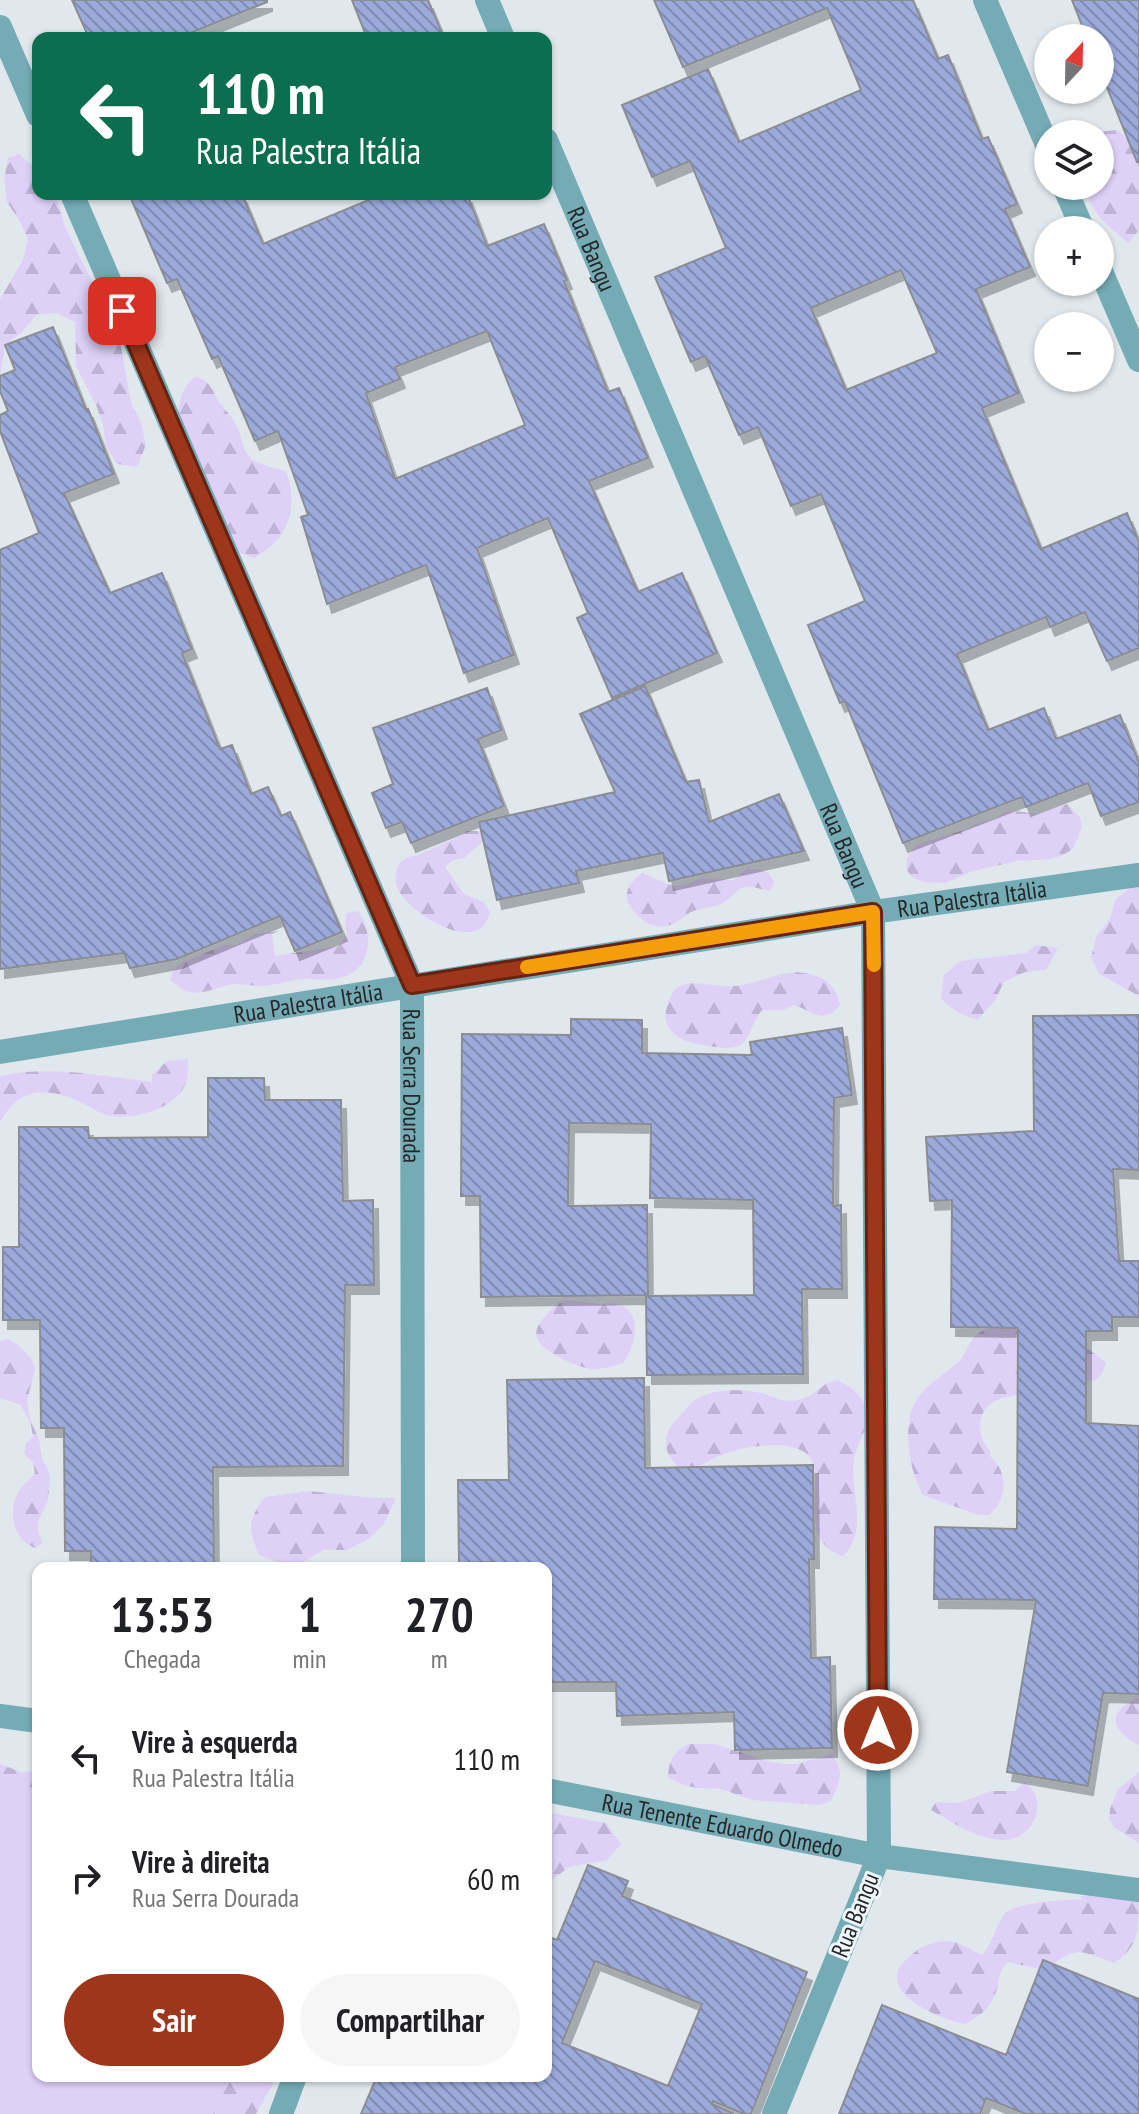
<!DOCTYPE html>
<html lang="pt">
<meta charset="utf-8">
<style>
body{margin:0;font-family:"PT Sans Narrow",sans-serif;background:#f6f6f6;color:#202124;height:100vh;display:flex;flex-direction:column;font-size:30px;white-space:nowrap}
*{box-sizing:border-box;margin:0}
p{font-size:26px;color:#757577}
.icon{flex:none;width:44px;height:44px;fill:none;stroke:currentColor;stroke-width:2;stroke-linecap:round;stroke-linejoin:round}
.map{position:relative;flex:1;overflow:hidden}
.details{position:absolute;left:32px;top:1562px;width:520px;height:520px;display:flex;flex-direction:column;background:#fff;border-radius:16px;box-shadow:0 2px 6px #0004}
.details>*{flex:none}
.top-card{position:absolute;left:32px;top:32px;width:520px;height:168px;border-radius:16px;box-shadow:0 2px 6px #0004;background:#0b6e4f;color:#fff;overflow:hidden}
.needle{width:52px;rotate:22deg}
.tools{position:absolute;left:1034px;top:24px;display:grid;gap:16px}
.tools a{display:grid;place-items:center;width:80px;height:80px;border-radius:50%;background:#fff;box-shadow:0 2px 6px #0004;font-size:40px}
.pin{position:absolute;display:grid;place-items:center;width:68px;height:68px;color:#fff;margin:-34px;border-radius:16px;box-shadow:0 4px 12px #0006}
.me{position:absolute;width:88px;margin:-44px;rotate:0deg;stroke-linejoin:round;filter:drop-shadow(0 0 6px #0008)}
.turn{display:flex;align-items:center;gap:28px;height:168px;padding:0 32px;font-size:36px}
.turn .icon{width:104px;height:104px;stroke-width:2.5}
.turn b{display:block;font-size:56px;line-height:68px}
.eta{display:flex;justify-content:space-evenly;align-items:center;height:136px;text-align:center}
.eta b{font-size:48px;font-weight:800;line-height:56px}
.cta{display:flex;gap:16px;margin-top:auto;padding:16px 32px}
.cta a{flex:1;height:92px;border-radius:48px;background:#9e361c;color:#fff;font-size:32px;font-weight:800;line-height:92px;text-align:center}
.cta a+a{background:#f6f6f6;color:#202124}
ul{padding:0;list-style:none}
li{display:flex;align-items:center;gap:24px;height:120px;padding:0 32px}
li div{flex:1}
li b{display:block;font-size:30px}
li em{font-style:normal}
.map>svg:first-child{display:block}
</style>
<div class="map">
<svg width="1139" height="2114" viewBox="0 0 1139 2114">
<defs>
<pattern id="forest-firs" width="22" height="20" patternUnits="userSpaceOnUse" patternTransform="scale(2)"><rect width="22" height="20" fill="#dfd0f8"/><path d="M5 1l3.5 6h-7zM16 11l3.5 6h-7z" fill="#bfb2d5"/></pattern>
<pattern id="building-back-hatch" width="6" height="6" patternUnits="userSpaceOnUse" patternTransform="scale(2)"><rect width="6" height="6" fill="#9caadb"/><path d="M-1 5l2 2M0 0l6 6M5-1l2 2" fill="none" stroke="#7f8ab2"/></pattern>
<filter id="shadow"><feDropShadow dx="5" dy="9" stdDeviation="0" flood-color="#0004"/></filter>
</defs>
<rect width="100%" height="100%" fill="#e1e8ed"/>
<!-- forest -->
<path fill="url(#forest-firs)" d="M1118,130L1133,145L1139,157V230L1128,243C1110,228 1088,211 1086,186H1100V134H1095L1096,132Z
M19,154L38,170V194H53L59,205L65,227L119,336L131,403L141,423L146,445L137,467L117,464L106,446L103,425L96,405L76,366L75,322L56,313L36,315L21,333L5,345L0,378V299L23,260L28,239L19,220L7,202L4,179L8,158Z
M196,376L206,381L213,390L218,401L232,418L238,428L245,451L252,460L273,468L286,471C299,507 289,539 254,558L234,551L178,413C180,397 183,386 196,376Z
M1067,804L1080,817L1082,827L1073,849L1063,855L1051,859L1018,861L973,871L945,883L923,882L912,877L906,869L907,858L913,849L922,843L967,829L976,824L996,818L1005,812L1016,811L1037,814Z
M466,831H478L487,838L464,858L453,860L445,867L464,894L484,902L490,912C488,918 486,924 481,928C459,944 412,912 400,893C394,883 395,873 399,863L408,857L418,855L463,835Z
M750,866L748,870L757,869L768,872L774,882L770,891C763,890 753,886 746,887C736,888 733,897 726,901C716,908 702,907 691,912C685,915 681,920 675,923C660,930 647,926 636,914C633,910 628,904 627,899C625,888 634,879 642,873L671,885L683,886L702,878L734,880Z
M1139,884V996L1099,974L1091,957L1097,935L1110,919L1115,900L1133,885Z
M358,911C376,937 371,973 335,979C325,981 314,978 303,979C289,980 275,986 260,986C252,986 243,984 235,984C219,985 202,997 186,991C181,989 175,983 170,980L173,970L182,963L212,950L225,945H237L255,934L279,931L272,934L275,956L339,946L347,935L345,924L347,913Z
M1036,945L1058,948L1046,970L1025,972L1004,982L994,1002L977,1020L957,1012L941,999L944,975L960,961L1026,953Z
M795,972C819,974 835,980 840,1005C822,1026 813,1011 794,1005L783,1010H762C752,1021 750,1041 739,1046C730,1049 718,1048 709,1046C682,1043 656,1032 669,1000C672,994 673,989 680,986C693,979 719,988 735,986C755,984 774,974 795,972Z
M188,1059C188,1065 188,1072 187,1078C182,1107 137,1120 111,1116C102,1115 92,1108 84,1104C49,1087 21,1085 0,1122V1076C50,1065 101,1076 152,1082V1075L167,1061Z
M567,1300L607,1305L606,1303C644,1302 639,1341 623,1363C613,1366 602,1370 591,1369C577,1367 541,1352 537,1338C534,1329 541,1321 546,1315C553,1307 557,1303 567,1300Z
M1002,1326C1013,1326 1026,1324 1036,1326C1057,1331 1091,1348 1106,1363L1102,1374L1094,1381C1084,1380 1072,1378 1062,1380C1050,1382 1039,1389 1027,1392C1017,1396 1006,1396 997,1400C975,1410 976,1437 991,1452L989,1455C1009,1472 1008,1499 989,1515H978L923,1495C908,1469 900,1419 920,1395C931,1381 946,1374 958,1362C963,1358 965,1352 968,1347C976,1330 986,1329 1002,1326Z
M7,1339L17,1344L32,1360L35,1369L27,1401L30,1420L39,1439L42,1459L48,1469L50,1479L48,1501L38,1521V1532L43,1543L35,1548C14,1540 7,1513 18,1493C22,1485 30,1480 35,1473L33,1462L24,1454L26,1443L33,1437L31,1425L21,1405L0,1398V1341Z
M837,1380C851,1387 862,1393 866,1410C870,1428 857,1443 854,1459C849,1491 870,1530 843,1556C805,1545 817,1502 815,1471C814,1465 812,1458 807,1454C788,1438 740,1447 719,1456C707,1461 697,1469 684,1472C673,1464 662,1450 667,1435C669,1427 675,1421 681,1415C686,1409 692,1401 699,1398C716,1388 742,1389 761,1393C771,1395 780,1401 791,1401C805,1401 819,1390 829,1381L828,1384Z
M309,1491L374,1498H396L384,1524L369,1539L347,1550H324L303,1562L280,1563L259,1555C248,1528 247,1521 265,1497Z
M1139,1698V1745C1110,1730 1106,1711 1139,1698Z
M689,1744H715L770,1762L782,1764H797L836,1753L833,1756C845,1773 839,1784 831,1801L820,1805L752,1800L721,1789L697,1788L684,1785L668,1777C668,1761 675,1750 689,1744Z
M0,1764L21,1772L38,1771V1838L0,1827Z
M1139,1772V1843L1115,1828L1109,1819L1110,1809L1118,1789Z
M1024,1782C1050,1798 1035,1839 1005,1840C978,1840 954,1823 931,1810L936,1802L959,1803L991,1791H1015Z
M546,1812L606,1823L621,1844L607,1860L569,1867L553,1879L546,1878Z
M1103,1890L1139,1899C1139,1927 1139,1948 1114,1963C1075,1949 1080,1946 1044,1970L1008,1962C998,1970 1000,1980 996,1992C991,2007 979,2018 964,2024C945,2020 888,1999 898,1971C899,1966 905,1961 909,1957C920,1946 933,1941 948,1941C959,1941 973,1951 982,1955C993,1943 995,1928 1003,1916C1014,1901 1066,1900 1084,1899L1079,1897Z
M191,2076H277L256,2114H174Z"/>
<!-- pitch -->
<path fill="#dfd0f8" d="M0,1784L38,1788V2076H228L213,2114H0Z"/>
<!-- building -->
<path fill="url(#building-back-hatch)" stroke="#8b8d93" stroke-width="2" fill-rule="evenodd" filter="url(#shadow)" d="M72,0H267V2L178,38H89Z
M352,0H428L444,38H367Z
M654,0H913L938,59L948,55L982,139L988,137L1017,204L1005,209L1030,267L976,289L1019,393L982,408L1041,549L1127,513L1139,542V648L1107,661L1085,612L1050,627L1046,617L957,654L988,730L1044,708L1056,739L1120,715L1139,763V802L1101,816L1088,783L1026,807L1022,797L903,843L845,701L840,703L808,625L865,601L821,494L791,506L758,427L739,435L705,356L691,362L655,277L726,248L690,161L652,177L622,105L708,69L739,142L861,90L827,8L683,67ZM901,270L937,353L846,390L811,308Z
M1072,0H1139V162H1137L1100,70V38H1087Z
M129,194H242L263,244L383,194H467L487,246L544,224L567,280L564,281L608,392L619,388L648,458L589,481L638,592L682,573L717,653L612,698L577,618L588,613L548,518L477,548L514,655L464,673L426,565L327,604L301,517L308,515L278,431L255,441L218,356L212,359L177,279L167,283ZM487,331L525,425L395,479L366,393L400,379L395,367Z
M53,327L86,410L88,409L114,474L64,493L110,593L162,573L192,649L182,653L220,749L232,745L251,794L268,787L281,816L290,812L342,932L295,951L280,916L177,959L130,968L124,953L0,969V550L39,533L0,431V415L8,411L0,391V376L15,370L5,345Z
M645,686L686,782L699,780L709,822L779,794L804,851L669,881L663,853L576,871L579,883L497,900L479,822L615,792L580,714Z
M487,688L502,730L478,739L504,806L411,843L402,822L386,828L372,793L393,784L373,728Z
M1139,1015V1170L1113,1169L1119,1261H1139V1317H1112V1331H1086V1423L1139,1426V1694L1103,1693L1088,1786L1007,1772L1036,1600L934,1599L935,1527L1017,1529L1018,1328L951,1327L952,1200L930,1201L926,1137L1034,1131L1033,1016Z
M571,1019L642,1020V1053L752,1055L750,1042L842,1028L852,1095L834,1098L833,1206L841,1205L842,1289H802L803,1374L647,1375L646,1296L754,1295L753,1200L650,1198L651,1124L569,1123L568,1206L647,1205L648,1295L481,1297L480,1196H461L462,1034L571,1035Z
M208,1078H264L265,1100H341L343,1201L373,1200L374,1285H345L343,1466L213,1467L214,1568H91V1551H65L64,1428H41L40,1320H3V1247H19V1127H88L89,1138L208,1137Z
M644,1378L645,1468L813,1465L814,1559H809L811,1658L830,1657L832,1748L735,1750L734,1712L617,1716L616,1682H546V1568H495V1562L459,1563L458,1480H509L507,1380Z
M588,1865L628,1881L622,1896L807,1972L751,2114H744L713,2101L712,2104L734,2114H361L377,2076H546V1936L557,1940ZM595,1961L702,2004L668,2086L562,2043Z
M1043,1960L1139,1999V2114H1026L986,2098L980,2114H839L882,2005L1006,2055Z"/>
<g fill="none" stroke-linecap="round" stroke-linejoin="round">
<!-- minor -->
<g stroke="#74abb5" stroke-width="24">
<path d="M487,0L503,38"/>
<path d="M985,0L1048,147"/>
<path d="M0,27L38,115"/>
<path id="s1" d="M546,140L873,912L879,1856L774,2114"/>
<path d="M1064,186L1083,230"/>
<path id="s2" d="M72,194L412,985L413,1568"/>
<path d="M1100,269L1139,360"/>
<path id="s3" d="M0,1052L873,912L1139,875"/>
<path d="M0,1716L38,1721"/>
<path id="s4" d="M546,1790L879,1856L1139,1890"/>
<path d="M281,2114L295,2076"/>
</g>
</g>
<g fill="none" stroke-linecap="round" stroke-linejoin="round">
<!-- route casing -->
<g stroke="#672312" stroke-width="20">
<path id="route" d="M122,311L412,985L873,912L878,1730"/>
</g>
<!-- route -->
<use href="#route" stroke="#9e361c" stroke-width="14"/>
<!-- slow -->
<path stroke="#f59e0b" stroke-width="14" d="M527,967L873,912L874,965"/>
</g>
<g text-anchor="middle" dominant-baseline="central" stroke-width="6" stroke-linejoin="round" paint-order="stroke">
<!-- street labels -->
<g font-size="24" fill="#242628" stroke="#eff5fa">
<text stroke="none"><textPath href="#s1" startOffset="118">Rua Bangu</textPath></text>
<text stroke="none"><textPath href="#s1" startOffset="766">Rua Bangu</textPath></text>
<text stroke="none"><textPath href="#s3" startOffset="984">Rua Palestra Itália</textPath></text>
<text stroke="none"><textPath href="#s3" startOffset="312">Rua Palestra Itália</textPath></text>
<text stroke="none"><textPath href="#s2" startOffset="962">Rua Serra Dourada</textPath></text>
<text stroke="none"><textPath href="#s4" startOffset="180">Rua Tenente Eduardo Olmedo</textPath></text>
<text transform="translate(855 1915) rotate(-68)">Rua Bangu</text>
</g>
</g>
</svg>
<div class="tools">
<a><svg class="needle" viewBox="-14 -14 28 28"><path d="M0-13l5 13h-10z" fill="#e53935"/><path d="M0 13l5-13h-10z" fill="#757577"/></svg></a>
<a><svg class="icon" aria-label="layers" viewBox="0 0 24 24"><path d="M12 4l9 5-9 5-9-5zM3 14l9 5 9-5"/></svg></a>
<a>+</a>
<a>−</a>
</div>
<div class="pin" style="left:122px;top:311px;background:#d93025"><svg class="icon" aria-label="arrive" viewBox="0 0 24 24"><path d="M6 21V4h12l-3 4 3 4H6"/></svg></div>
<svg class="me" style="left:878px;top:1730px" viewBox="-20 -20 40 40"><circle r="17" fill="#9e361c" stroke="#fff" stroke-width="3"/><path d="M0-11L8 9 0 5-8 9z" fill="#fff"/></svg>
<div class="top-card">
<div class="turn"><svg class="icon" aria-label="left" viewBox="0 0 24 24"><path d="M17 20v-9H6M10 6l-5 5 5 5"/></svg><div><b>110 m</b>Rua Palestra Itália</div></div>
</div>
<section class="details">
<div class="eta">
<div><b>13:53</b><p>Chegada</p></div>
<div><b>1</b><p>min</p></div>
<div><b>270</b><p>m</p></div>
</div>
<ul>
<li><svg class="icon" aria-label="left" viewBox="0 0 24 24"><path d="M17 20v-9H6M10 6l-5 5 5 5"/></svg><div><b>Vire à esquerda</b><p>Rua Palestra Itália</p></div><em>110 m</em></li>
<li><svg class="icon" aria-label="right" viewBox="0 0 24 24"><path d="M7 20v-9h11M14 6l5 5-5 5"/></svg><div><b>Vire à direita</b><p>Rua Serra Dourada</p></div><em>60 m</em></li>
</ul>
<div class="cta"><a>Sair</a><a>Compartilhar</a></div>
</section>
</div>
